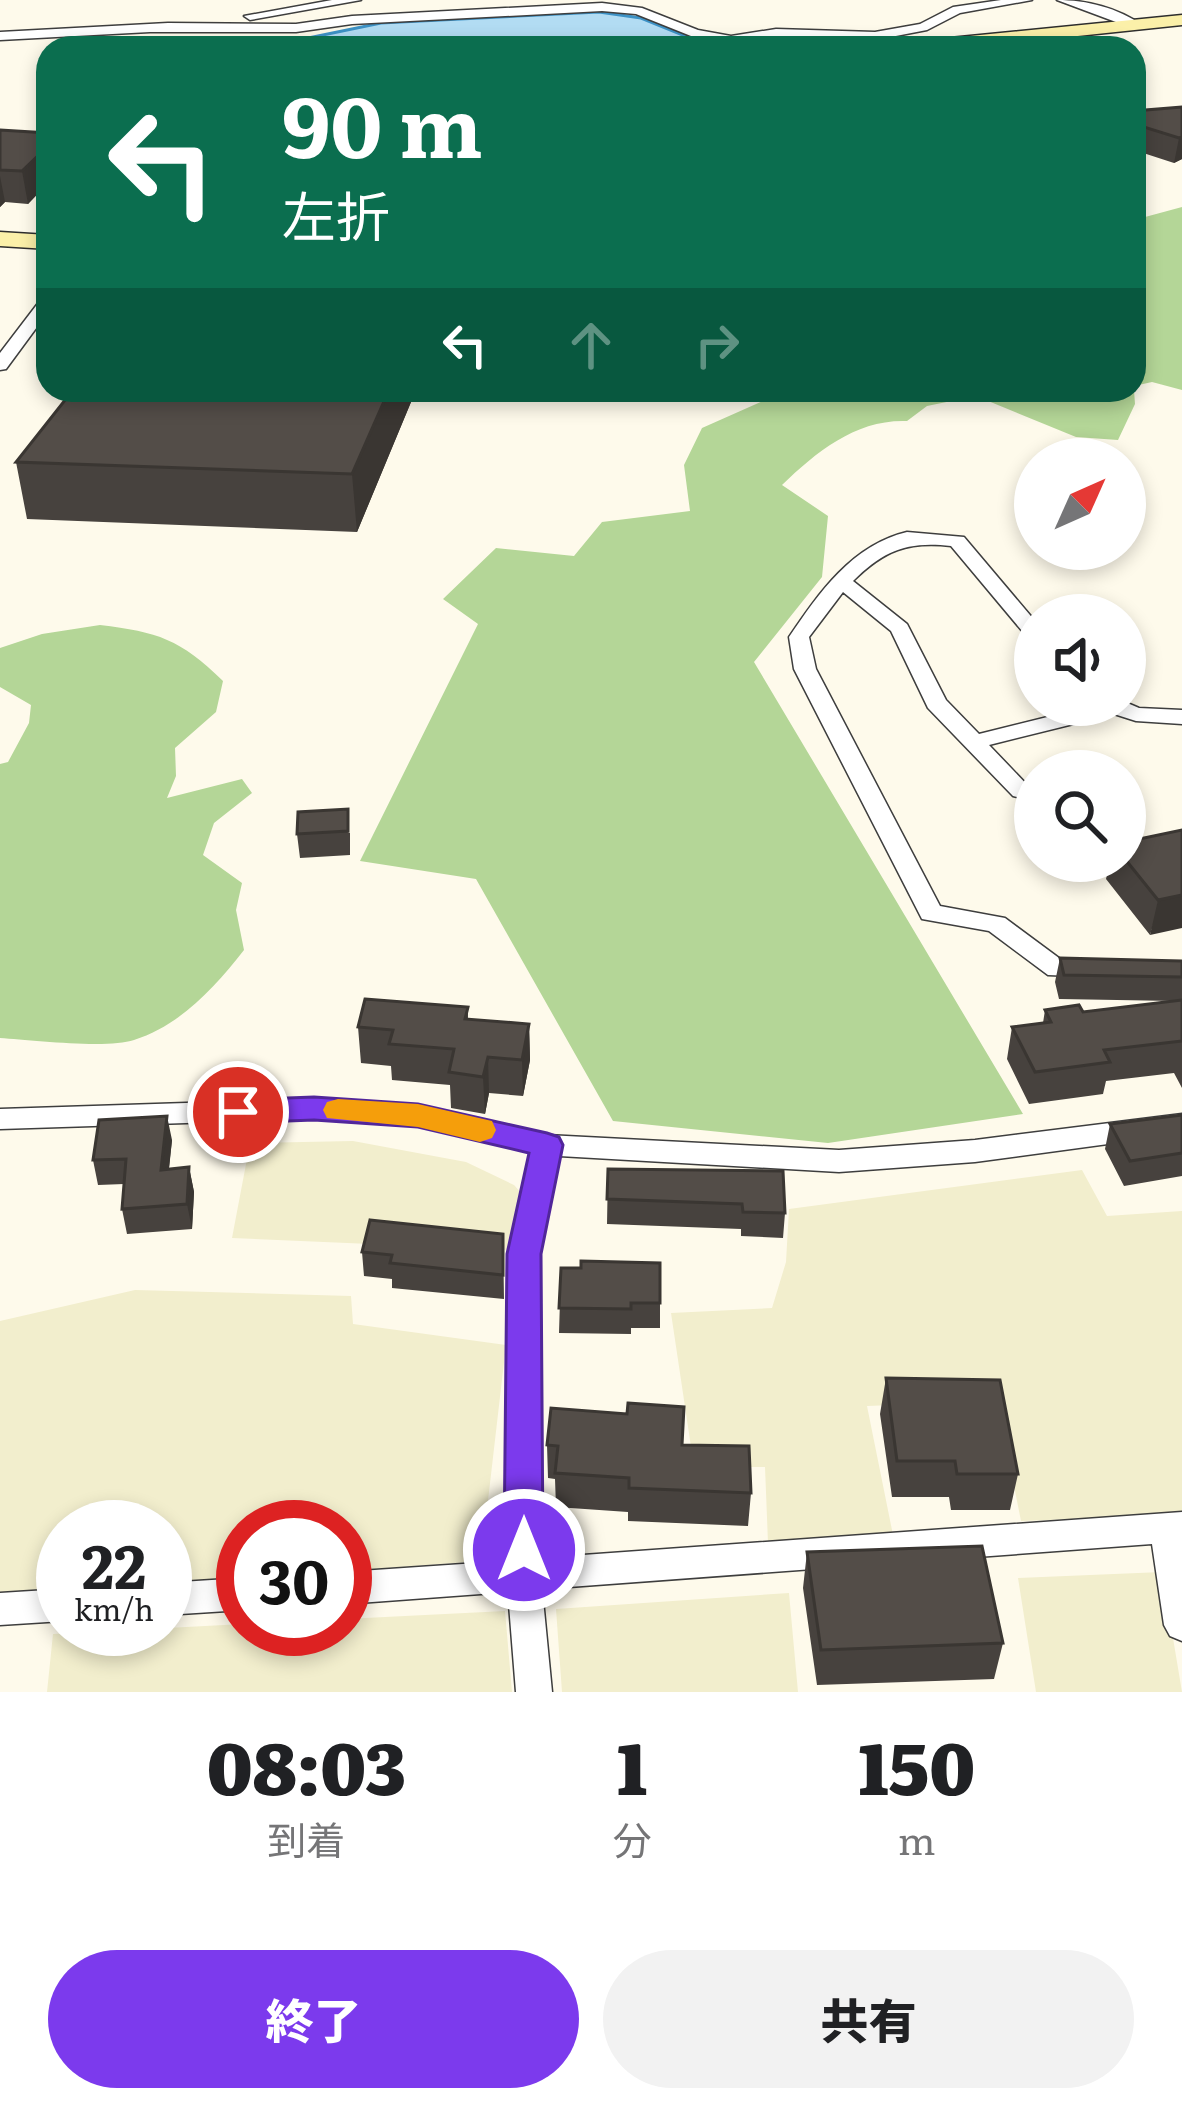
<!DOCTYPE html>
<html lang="ja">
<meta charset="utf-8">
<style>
body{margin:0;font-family:Literata,"Noto Sans JP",serif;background:#f2f2f2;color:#202124;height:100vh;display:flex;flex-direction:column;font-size:45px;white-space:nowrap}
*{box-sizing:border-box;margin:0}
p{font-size:39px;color:#757577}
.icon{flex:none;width:66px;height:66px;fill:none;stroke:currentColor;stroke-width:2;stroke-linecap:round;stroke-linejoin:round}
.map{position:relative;height:1692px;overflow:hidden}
.drawer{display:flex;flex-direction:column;background:#fff;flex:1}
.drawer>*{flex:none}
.hud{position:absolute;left:36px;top:36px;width:1110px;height:366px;border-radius:36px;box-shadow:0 6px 18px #0003;background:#0b6e4f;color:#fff;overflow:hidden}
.needle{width:78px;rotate:45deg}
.controls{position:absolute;left:1014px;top:438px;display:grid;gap:24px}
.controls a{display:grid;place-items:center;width:132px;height:132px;border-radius:50%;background:#fff;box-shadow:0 6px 18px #0003;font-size:60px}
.speed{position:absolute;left:36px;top:1500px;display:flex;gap:24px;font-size:60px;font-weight:700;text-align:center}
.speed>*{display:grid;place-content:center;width:156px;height:156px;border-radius:50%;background:#fff;box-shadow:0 6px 18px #0003;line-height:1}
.speed small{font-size:30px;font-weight:400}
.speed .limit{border:18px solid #d22;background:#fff;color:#111}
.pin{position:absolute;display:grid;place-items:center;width:102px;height:102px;color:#fff;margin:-51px;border:6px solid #fff;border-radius:50%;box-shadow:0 3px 12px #0007}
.me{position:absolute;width:132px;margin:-66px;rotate:0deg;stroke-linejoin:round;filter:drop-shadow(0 0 9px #0008)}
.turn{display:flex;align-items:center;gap:42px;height:252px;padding:0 48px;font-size:54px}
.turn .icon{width:156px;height:156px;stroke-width:2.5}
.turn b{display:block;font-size:84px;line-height:102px}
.lanes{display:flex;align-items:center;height:114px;padding:0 48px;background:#0003;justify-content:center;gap:60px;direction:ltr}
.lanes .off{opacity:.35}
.eta{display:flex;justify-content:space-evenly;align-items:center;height:204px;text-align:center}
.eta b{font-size:72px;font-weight:800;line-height:84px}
.button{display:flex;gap:24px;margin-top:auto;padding:24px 48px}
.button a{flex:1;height:138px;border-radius:72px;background:#7c3aed;color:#fff;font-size:48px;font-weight:800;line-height:138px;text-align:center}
.button a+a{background:#f2f2f2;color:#202124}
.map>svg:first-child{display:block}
</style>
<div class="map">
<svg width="1182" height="1692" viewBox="0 0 1182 1692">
<rect width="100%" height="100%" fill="#fefaeb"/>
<!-- farmland -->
<path fill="#f2eecd" d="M353,1141L466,1162L514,1185L523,1195L511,1250L232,1238L250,1143Z
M1082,1170L1107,1216L1182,1211V1515L1021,1521L997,1401L867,1406L893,1535L768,1543L765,1467H694L671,1313L772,1308L786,1262L789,1209Z
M135,1290L351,1296L353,1324L506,1345L481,1561L345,1571V1527H243V1578L165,1584V1527H63V1591L0,1596V1321Z
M1162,1572L1182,1692H1036L1018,1578Z
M789,1593L798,1692H562L556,1609Z
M505,1611L512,1692H47L53,1634L243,1624V1629H345V1619Z"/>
<!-- forest -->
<path fill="#b4d697" d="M1182,207V390L1152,382L1134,386V220Z
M788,390H1134L1135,404L1118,440L1076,437L976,396L927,406L907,421C857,419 817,451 782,485L828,516L822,577L754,662L1023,1114L828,1143L613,1121L476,879L360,861L478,624L443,599L496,548L574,556L602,522L690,511L684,465L702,428Z
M100,625C158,632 180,639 223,681L216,712L175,748L176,776L167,798L242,779L252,793L214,823L203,855L242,883L236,910L244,950C215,987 181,1025 134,1040C107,1049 31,1040 0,1038V764L8,762L29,723L31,705L0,687V648L42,634Z"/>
<!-- water -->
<path fill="#b2dcf3" stroke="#3d92c6" stroke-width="3" d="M599,12L641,18L710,46L233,48L284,43L381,23Z"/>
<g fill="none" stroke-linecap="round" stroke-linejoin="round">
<!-- street casing -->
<g stroke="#3e3e3e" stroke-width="3">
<path id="street" d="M332,0H361L250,20L244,16Z
M1001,0H1032L960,13L927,30L875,40L776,37L731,44L691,36L636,14L602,11L352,24L296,32H150L0,40V32L168,23L296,24L352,16L602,3L642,8L698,30L731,36L776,29L875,32L920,24L953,7Z
M1057,0C1087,0 1118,8 1142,25L1132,28Z
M48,296V312L6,369L0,370V353L42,298Z
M907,532L964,537L1035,621V640L1028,638L951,546C908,541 884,550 853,581L907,624L946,700L979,734L1096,705L1125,702L1139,708L1182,710V724L1136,721L1114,714L989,745L1033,791L1021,798L1013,796L928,708L891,631L843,592L809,637L816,669L940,906L1005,918L1063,961L1097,965L1101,971L1097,977L1048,975L989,931L922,919L794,669L789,637C819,593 852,545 907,532Z
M313,1099L418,1105L547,1135L839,1150L975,1140L1182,1114V1134L975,1162L839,1172L559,1156L539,1254L541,1558L1182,1512V1641L1170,1636L1164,1625L1152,1544L542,1589L552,1692H516L508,1592L345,1604V1572L507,1561L509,1254L531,1152L418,1125L313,1119L0,1129V1109Z
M243,1578V1610L165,1615V1583Z
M63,1589V1621L0,1625V1593Z"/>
</g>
<!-- secondary casing -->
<g stroke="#2d2d2d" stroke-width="3">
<path id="secondary" d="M1182,15V25L964,48H900L909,42Z
M0,232L48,235V249L0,246Z"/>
</g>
<!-- street -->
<use href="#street" fill="#fff" fill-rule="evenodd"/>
<!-- secondary -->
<use href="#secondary" fill="#fbf0a9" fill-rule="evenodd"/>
</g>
<!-- wall -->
<path fill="#47423e" d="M1182,108V159L1174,163L1134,150V111Z
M0,130L48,133V183L28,204L5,202L0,207Z
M73,390H416L357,532L27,519L16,462Z
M298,812L350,833V855L300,858L297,834Z
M1182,830L1150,935L1106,879L1110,861H1125V842Z
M1060,958L1182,977V1088L1174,1073L1106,1081L1103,1094L1029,1104L1007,1059L1012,1027L1043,1023L1045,1010L1083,1012L1175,1001L1059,999L1055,982Z
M468,1007V1019L529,1024L530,1060L523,1096L489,1093L485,1114L451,1108L450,1085L392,1080L391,1066L361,1063L358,1027Z
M1182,1115V1176L1124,1186L1105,1149L1110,1124Z
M172,1140L169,1169L189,1167L194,1192L192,1229L127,1234L122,1209L124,1184L98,1185L93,1160Z
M608,1169L785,1213L783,1238L741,1236V1229L607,1224Z
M503,1234L504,1299L392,1288V1279L364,1276L362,1252Z
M561,1268L660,1303V1328H631V1334L559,1333Z
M886,1378L1018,1474L1010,1510H951L949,1497H892L880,1414Z
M547,1445H683L751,1493L748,1526L628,1521V1512L556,1507L555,1479L548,1478Z
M807,1552L1003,1643L994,1679L817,1685L803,1588Z"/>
<!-- shaded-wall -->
<path fill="#3a3632" d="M1182,137V159L1174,163L1179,138Z
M48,146V183L28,204L22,171Z
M0,176L5,202L0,207Z
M389,390H416L357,532L352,474Z
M1182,883V928L1150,935L1158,900Z
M529,1024L530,1060L523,1096L522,1060Z
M488,1057L489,1093L485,1114L483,1077Z
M167,1116L172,1140L166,1194L161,1170Z
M189,1167L194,1192L192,1229L187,1204Z"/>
<!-- building -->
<path fill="#534d48" stroke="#3a3632" stroke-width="3" d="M1182,107V137L1179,138L1134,124V111Z
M0,130L48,133V146L22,171L0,170Z
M73,390H389L352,474L16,462Z
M348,809V831L297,834L298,812Z
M1182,830V895L1158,900L1125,859V842Z
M1060,958L1182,961V977L1064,975Z
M365,999L468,1007L465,1019L529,1024L522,1060L488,1057L483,1077L449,1072L454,1049L389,1044L393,1030L358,1027Z
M1182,1000V1041L1104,1050L1110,1062L1035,1072L1012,1027L1051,1022L1045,1010L1079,1005L1083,1012Z
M1182,1115V1153L1130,1161L1110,1124Z
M167,1116L161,1170L189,1167L187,1204L122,1209L126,1159L93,1160L99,1120Z
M608,1169L783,1171L785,1213L743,1212L742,1204L607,1199Z
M370,1220L503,1234V1275L390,1263L392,1255L362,1252Z
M581,1261L660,1263V1303H631V1309L559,1308L561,1268H581Z
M886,1378L1000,1380L1018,1474H957L955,1461H897Z
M628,1403L684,1407L682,1445L749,1446L751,1493L629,1488V1478L555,1473L558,1446L547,1445L551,1408L627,1414Z
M982,1546L1003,1643L821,1650L807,1552Z"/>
<!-- route -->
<path fill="#7c3aed" stroke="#51269a" stroke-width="3" d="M314,1097L418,1104L547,1133L559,1137L563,1145L541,1254L543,1550L538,1562L524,1567L510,1562L504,1550L507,1254L529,1153L418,1127L314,1120L238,1123L227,1120L223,1112L227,1104L238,1100Z"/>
<!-- slow -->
<path fill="#f59e0b" d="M338,1099L418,1104L492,1121L496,1130L492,1138L480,1142L418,1127L327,1118L323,1110L327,1102Z"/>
</svg>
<div class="controls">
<a><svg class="needle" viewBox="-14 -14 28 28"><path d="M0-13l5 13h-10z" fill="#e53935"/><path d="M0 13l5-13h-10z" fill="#757577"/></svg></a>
<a><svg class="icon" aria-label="sound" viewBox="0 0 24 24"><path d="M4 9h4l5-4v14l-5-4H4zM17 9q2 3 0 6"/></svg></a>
<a><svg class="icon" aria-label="search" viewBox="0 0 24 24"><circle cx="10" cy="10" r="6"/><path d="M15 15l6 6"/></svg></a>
</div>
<div class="speed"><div>22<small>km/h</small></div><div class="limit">30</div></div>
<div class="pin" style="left:238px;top:1112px;background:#d93025"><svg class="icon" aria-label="arrive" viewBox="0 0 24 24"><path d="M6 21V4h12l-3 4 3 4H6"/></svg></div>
<svg class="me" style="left:524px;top:1550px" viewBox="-20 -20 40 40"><circle r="17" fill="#7c3aed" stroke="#fff" stroke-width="3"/><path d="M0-11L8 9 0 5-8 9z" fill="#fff"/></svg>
<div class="hud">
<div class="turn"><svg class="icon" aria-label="left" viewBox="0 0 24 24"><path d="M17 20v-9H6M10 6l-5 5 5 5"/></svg><div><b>90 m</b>左折</div></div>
<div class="lanes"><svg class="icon" aria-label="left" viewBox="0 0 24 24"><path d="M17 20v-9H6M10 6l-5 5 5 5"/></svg><svg class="icon off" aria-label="ahead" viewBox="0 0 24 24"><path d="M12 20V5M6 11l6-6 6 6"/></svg><svg class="icon off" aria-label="right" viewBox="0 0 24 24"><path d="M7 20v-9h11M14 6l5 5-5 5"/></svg></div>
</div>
</div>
<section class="drawer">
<div class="eta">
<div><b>08:03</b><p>到着</p></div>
<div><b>1</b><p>分</p></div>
<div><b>150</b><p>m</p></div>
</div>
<div class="button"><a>終了</a><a>共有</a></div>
</section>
